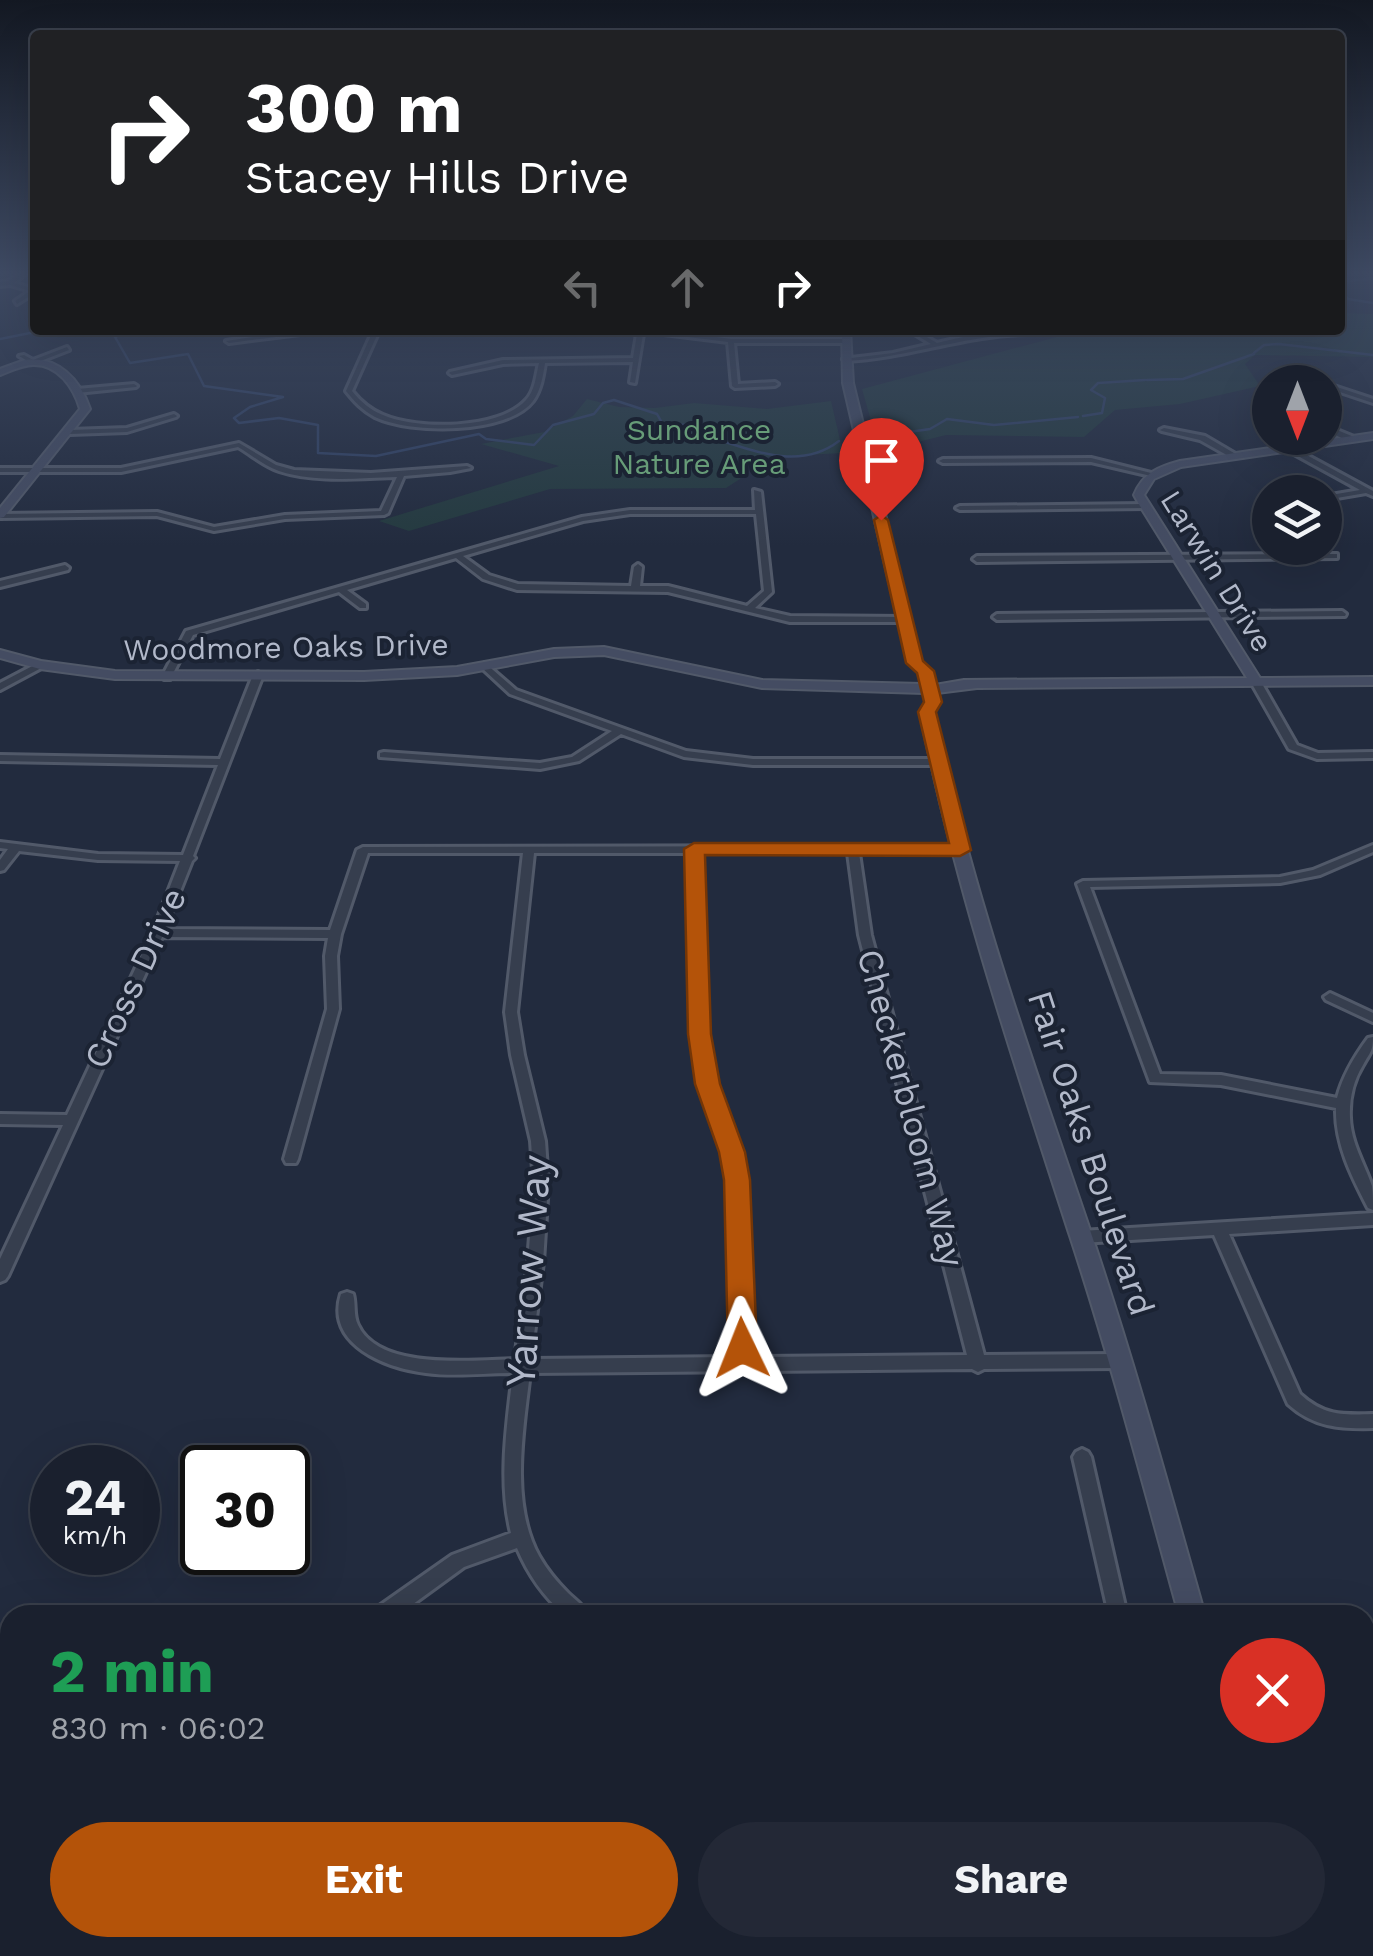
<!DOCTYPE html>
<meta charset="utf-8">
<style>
body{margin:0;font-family:"Work Sans",sans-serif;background:#232836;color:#f1f3f6;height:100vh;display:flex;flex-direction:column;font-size:38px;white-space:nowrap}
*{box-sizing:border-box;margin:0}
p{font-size:32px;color:#9fa3aa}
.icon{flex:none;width:55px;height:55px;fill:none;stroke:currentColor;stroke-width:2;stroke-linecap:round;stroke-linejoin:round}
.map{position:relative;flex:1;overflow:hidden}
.details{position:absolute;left:0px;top:1605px;width:1375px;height:352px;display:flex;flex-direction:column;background:#1a202e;border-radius:30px 30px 0 0;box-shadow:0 10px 40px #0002,0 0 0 2px #383e4a}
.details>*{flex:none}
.banner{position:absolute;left:30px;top:30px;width:1315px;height:305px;border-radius:10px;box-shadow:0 10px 40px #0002,0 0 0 2px #383e4a;background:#202124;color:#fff;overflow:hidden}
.needle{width:65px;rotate:180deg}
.controls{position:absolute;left:1252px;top:365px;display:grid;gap:20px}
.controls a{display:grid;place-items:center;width:90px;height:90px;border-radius:50%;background:#1a202e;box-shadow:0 10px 40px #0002,0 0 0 2px #383e4a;font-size:50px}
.speed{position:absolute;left:30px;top:1445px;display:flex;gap:20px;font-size:50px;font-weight:700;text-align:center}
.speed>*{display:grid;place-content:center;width:130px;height:130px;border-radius:50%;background:#1a202e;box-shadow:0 10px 40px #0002,0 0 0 2px #383e4a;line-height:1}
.speed small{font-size:25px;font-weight:400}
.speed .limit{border:5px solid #111;border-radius:15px;background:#fff;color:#111}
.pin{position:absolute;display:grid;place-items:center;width:85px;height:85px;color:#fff;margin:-102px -42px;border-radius:50% 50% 50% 0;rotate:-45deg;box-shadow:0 0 10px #0007}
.pin .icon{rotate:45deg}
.me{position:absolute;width:110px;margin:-55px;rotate:358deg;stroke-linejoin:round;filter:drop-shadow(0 0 8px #0008)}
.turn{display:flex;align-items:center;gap:35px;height:210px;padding:0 50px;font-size:45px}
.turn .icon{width:130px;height:130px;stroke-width:2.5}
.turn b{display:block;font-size:70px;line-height:85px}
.lanes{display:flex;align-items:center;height:95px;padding:0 50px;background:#0003;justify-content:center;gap:50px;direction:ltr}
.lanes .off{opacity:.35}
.round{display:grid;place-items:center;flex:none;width:105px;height:105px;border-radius:52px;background:#232836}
.summary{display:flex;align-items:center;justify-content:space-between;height:170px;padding:0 50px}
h1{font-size:60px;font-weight:700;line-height:75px;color:#1e9e55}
.button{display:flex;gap:20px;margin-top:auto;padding:20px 50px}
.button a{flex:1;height:115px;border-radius:60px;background:#b45309;color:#fff;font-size:40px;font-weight:700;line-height:115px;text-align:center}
.button a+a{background:#232836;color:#f1f3f6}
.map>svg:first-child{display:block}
</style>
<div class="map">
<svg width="1373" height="1956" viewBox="0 0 1373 1956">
<rect width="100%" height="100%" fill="#222b3e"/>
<!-- green -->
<path fill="#243a3f" d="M1340,313L1373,314V357L1255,355L1245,364L1260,386L1180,404L1115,410L1084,437L946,435L914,443L877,442L862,389L1083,330H1340Z
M587,399L619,407L655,408L694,403L767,409L831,401L843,453L748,458L740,479L726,488L550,489L409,531L379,521L559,466L481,444L544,432L573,416Z"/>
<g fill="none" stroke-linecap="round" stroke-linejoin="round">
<!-- stream -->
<path stroke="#324365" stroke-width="2.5" d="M1340,282L1373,278
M1340,290L1348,299L1373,303
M130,330L115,337L130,363L188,354L204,386L283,397L250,407L234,418L239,423L279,418L318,425V453L376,456L479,434L486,439L534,445L553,425L594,414L603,403L614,400L657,414L661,421L656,426L702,424L717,430L716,439C757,452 801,470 839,441
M0,339L45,330
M1254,353L1264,345L1279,344L1373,355
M1147,380L1183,379L1254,354
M1083,416L1102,413L1105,398L1091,390L1098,383L1145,380
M875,437L930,429L947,419L994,425L1078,417"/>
<!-- street casing -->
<g stroke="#515969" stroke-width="6">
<path id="street" d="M22,272H28L14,283L35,289V293L17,304L15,301L30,291L10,285L0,286V282L8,281Z
M301,330H664L731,339H846L849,341L846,343H734L738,384L775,382L778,384L775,386L735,388L732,386L728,342L664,334H643L635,383L630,382L633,362L545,363C543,376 541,390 533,401C507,435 410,434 375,417C362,410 355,402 346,391L372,333H308L229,343L226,341ZM378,333L637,334L633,358L503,360L450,372L449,373L452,375L503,364L539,363C536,375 535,391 526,400C499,430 417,430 383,415C370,410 361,402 352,391Z
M915,330L937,343C969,335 1000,330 1033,330L1036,332L1033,334C969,333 910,358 846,361L843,359L893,353L931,344L913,333Z
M67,347L69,350L33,364L19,356L24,355L33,360Z
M1310,369L1312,370L1325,382H1319L1307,371Z
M1325,383L1373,399V403L1325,387Z
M134,384L137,386L136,387L77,393L74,391L77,389Z
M1258,410L1270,412V416L1256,413V411Z
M174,414L177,416L176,417L127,432L70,434L66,432L70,430L127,428Z
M1325,425L1354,437L1355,439L1348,441L1325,430Z
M1164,428L1205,436L1239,456L1232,458L1200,440L1162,431L1160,430Z
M239,443L276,465L294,470L371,473L467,466L471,468L450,472L404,476L388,513L384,515L285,519L214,531L157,516L0,518V514L157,512L214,527L285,515L381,511L397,477C359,478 315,483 279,471C264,466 252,455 238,447L121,472H0V468H121Z
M1290,446L1373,491V496L1366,493L1325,500V496L1360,490L1287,450L1286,448Z
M1091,458L1155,474L1151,476L1091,462L943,463L939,461L943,459Z
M754,490L761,492L772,592L755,608L790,616L904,617L908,620L907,622H790L668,592L517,590L483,579L456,558L347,590L366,604V608H360L339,592L193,635L170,679H164L162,677L186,631L582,517L630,510H755ZM630,514H756L764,591L747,606L668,586H640L642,567L638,564L634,567L631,586L518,584L489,575L463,556L583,521Z
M1145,504H1148V508L960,510L956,508L960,506Z
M1334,554H1337V558L977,562L973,559L977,556Z
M65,565L69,568L68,570L0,587V581Z
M1342,611L1346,614L1345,616L997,620L993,617L997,614Z
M40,662L43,663V667L0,690V683Z
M485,663L516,690L686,751L753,759H936L941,762L936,765H753L684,757L621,734L579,761L540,769L380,757V753L384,752L540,763L572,757L612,731L510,694L482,668L480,666Z
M258,672L263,675L193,856L195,858L192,861L165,929L330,930L357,850L363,847L853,846L964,848L966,850L960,853H859L871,935L984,1355L1120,1354L1126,1356L1128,1361L1126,1366L1120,1368L984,1369L978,1372L972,1369L530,1373C523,1430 510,1504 539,1556C547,1570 557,1582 568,1593C575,1600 584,1605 588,1615H565C543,1596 528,1574 517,1548L464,1567L398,1615H373L375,1609L452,1555L511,1533C498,1481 507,1425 513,1373C485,1373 454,1377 426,1373C386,1368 325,1345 341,1294L347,1292L353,1294C356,1304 353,1315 358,1325C379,1371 473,1360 515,1359L528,1262L534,1184L531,1141L511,1055L505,1012L523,853H368L341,934L337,956L339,1009L298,1159L296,1163H286L284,1159L327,1009L325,956L328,938L162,937L8,1276L5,1280L0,1282V1259L63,1125L0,1124V1114L67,1115L152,933L180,861L98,860L19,851L4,870L0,871V860L8,849L0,848V842L98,854L183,855L218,765L0,761V755L220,759L253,675ZM534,853H688L689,982L692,1034L698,1075L722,1149L730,1180L735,1357L531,1359L543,1262L548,1184L545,1141L524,1055L517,1012ZM700,853H848L859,935L967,1355L751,1357L744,1180L737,1149L712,1075L705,1034L701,982Z
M1256,679L1261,682L1297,745L1318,753L1373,752V758L1317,759L1289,749L1251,682Z
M1373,845V852L1320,875L1280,883L1090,887L1160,1074L1221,1075L1337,1098C1343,1075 1354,1057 1368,1038L1373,1037C1373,1052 1370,1052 1363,1065C1353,1081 1349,1100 1350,1118C1351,1143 1364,1163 1372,1186C1373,1193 1373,1202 1373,1210L1368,1208C1352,1177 1335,1144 1336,1108L1221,1085L1150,1082L1077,884L1083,881L1280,877L1313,870Z
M1330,993L1373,1013V1022L1326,1000L1324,997Z
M1373,1213V1225L1229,1234L1300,1394C1324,1416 1342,1415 1373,1414V1428C1340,1429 1313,1427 1288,1404L1214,1235L1081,1243L1076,1241L1073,1237L1076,1233L1081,1231Z
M1082,1449L1088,1452L1091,1457L1127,1615H1109L1073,1457L1076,1452Z
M1365,1674H1373V1694H1365Z
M50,1948H72L70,1956H48Z
M655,1948H677L676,1956H654Z
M1185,1948H1207L1209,1956H1187Z"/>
</g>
<!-- secondary casing -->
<g stroke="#515969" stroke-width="4">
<path id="secondary" d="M842,330H850L853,383L921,661L932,671L935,685L964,680L1247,678L1140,506L1134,495C1143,473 1158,467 1180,461L1373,433V439L1181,467L1154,479L1144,495L1260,678L1373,677V685L977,688L937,693L940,702L934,712C972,892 1033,1062 1092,1236C1134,1361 1169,1488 1205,1615H1179C1144,1488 1111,1361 1070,1236C1014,1062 956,891 920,712L926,702L924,693L762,688L604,655L554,657L457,675L364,680L115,679L40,669L0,658V650L41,661L115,671L364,672L457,667L554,649L604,647L762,680L922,684L919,673L908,663L843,383Z
M25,360C58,356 80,379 90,409L4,517L0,518V508L80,409C74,388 58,364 33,365C22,365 11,371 0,375V369Z
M1269,1948H1299L1302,1956H1270Z"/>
</g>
<!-- street -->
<use href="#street" fill="#363e4e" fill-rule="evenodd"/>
<!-- secondary -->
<use href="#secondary" fill="#444c62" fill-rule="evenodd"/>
</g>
<!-- sky -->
<linearGradient id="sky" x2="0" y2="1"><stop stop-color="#131822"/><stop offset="0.5" stop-color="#3e4a63"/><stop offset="1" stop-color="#3e4a63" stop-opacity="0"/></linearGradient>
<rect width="1373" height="546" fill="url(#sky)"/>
<!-- route -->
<path fill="#b45309" stroke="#753606" stroke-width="2.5" d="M881,515L888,520L923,661L934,671L942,702L936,712L971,850L960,856L705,855L711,1034L720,1084L745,1152L750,1180L757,1348L753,1357L742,1360L732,1357L728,1348L724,1180L719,1152L695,1084L688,1034L684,849L694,843H949L918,712L924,702L917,673L906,663L874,520Z"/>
<g text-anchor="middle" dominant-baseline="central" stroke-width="8" stroke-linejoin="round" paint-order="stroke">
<!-- far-park labels -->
<g font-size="30" fill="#679c78" stroke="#1b2333">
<text x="699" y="429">Sundance<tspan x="699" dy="34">Nature Area</tspan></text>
</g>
<!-- far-street labels -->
<g font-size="30" fill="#b2b9ca" stroke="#1b2333">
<text transform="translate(1217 571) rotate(58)">Larwin Drive</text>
<text transform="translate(286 647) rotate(-1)">Woodmore Oaks Drive</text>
</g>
<!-- street labels -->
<g font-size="35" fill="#b2b9ca" stroke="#1b2333">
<text transform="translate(135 978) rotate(-65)">Cross Drive</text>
<text transform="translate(911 1108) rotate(75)">Checkerbloom Way</text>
<text transform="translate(1091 1153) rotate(72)">Fair Oaks Boulevard</text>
</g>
<!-- near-street labels -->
<g font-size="42" fill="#b2b9ca" stroke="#1b2333">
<text transform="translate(528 1271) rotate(-86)">Yarrow Way</text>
</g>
</g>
</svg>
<div class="controls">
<a><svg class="needle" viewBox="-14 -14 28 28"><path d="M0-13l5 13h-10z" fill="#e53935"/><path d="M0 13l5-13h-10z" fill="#9fa3aa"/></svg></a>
<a><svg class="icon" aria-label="layers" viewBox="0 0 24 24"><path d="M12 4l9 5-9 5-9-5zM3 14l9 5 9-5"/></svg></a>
</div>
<div class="speed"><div>24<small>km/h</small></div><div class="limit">30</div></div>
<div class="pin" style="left:881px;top:520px;background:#d93025"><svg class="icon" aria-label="arrive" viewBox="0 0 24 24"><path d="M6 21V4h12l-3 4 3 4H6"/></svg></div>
<svg class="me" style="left:742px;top:1348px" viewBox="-20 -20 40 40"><path d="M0-17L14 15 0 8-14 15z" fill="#b45309" stroke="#fff" stroke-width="4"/></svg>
<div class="banner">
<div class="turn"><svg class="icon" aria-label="right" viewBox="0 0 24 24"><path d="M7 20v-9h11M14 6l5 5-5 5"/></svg><div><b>300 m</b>Stacey Hills Drive</div></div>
<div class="lanes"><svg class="icon off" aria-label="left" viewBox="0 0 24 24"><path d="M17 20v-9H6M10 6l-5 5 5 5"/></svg><svg class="icon off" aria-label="ahead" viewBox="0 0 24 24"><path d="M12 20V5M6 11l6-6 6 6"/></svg><svg class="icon" aria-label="right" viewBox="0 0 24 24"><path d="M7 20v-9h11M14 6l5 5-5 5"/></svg></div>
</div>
<section class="details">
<div class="summary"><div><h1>2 min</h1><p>830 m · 06:02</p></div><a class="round" style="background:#d93025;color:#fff"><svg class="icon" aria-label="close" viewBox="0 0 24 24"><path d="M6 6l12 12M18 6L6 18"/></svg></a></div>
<div class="button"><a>Exit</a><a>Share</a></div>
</section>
</div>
